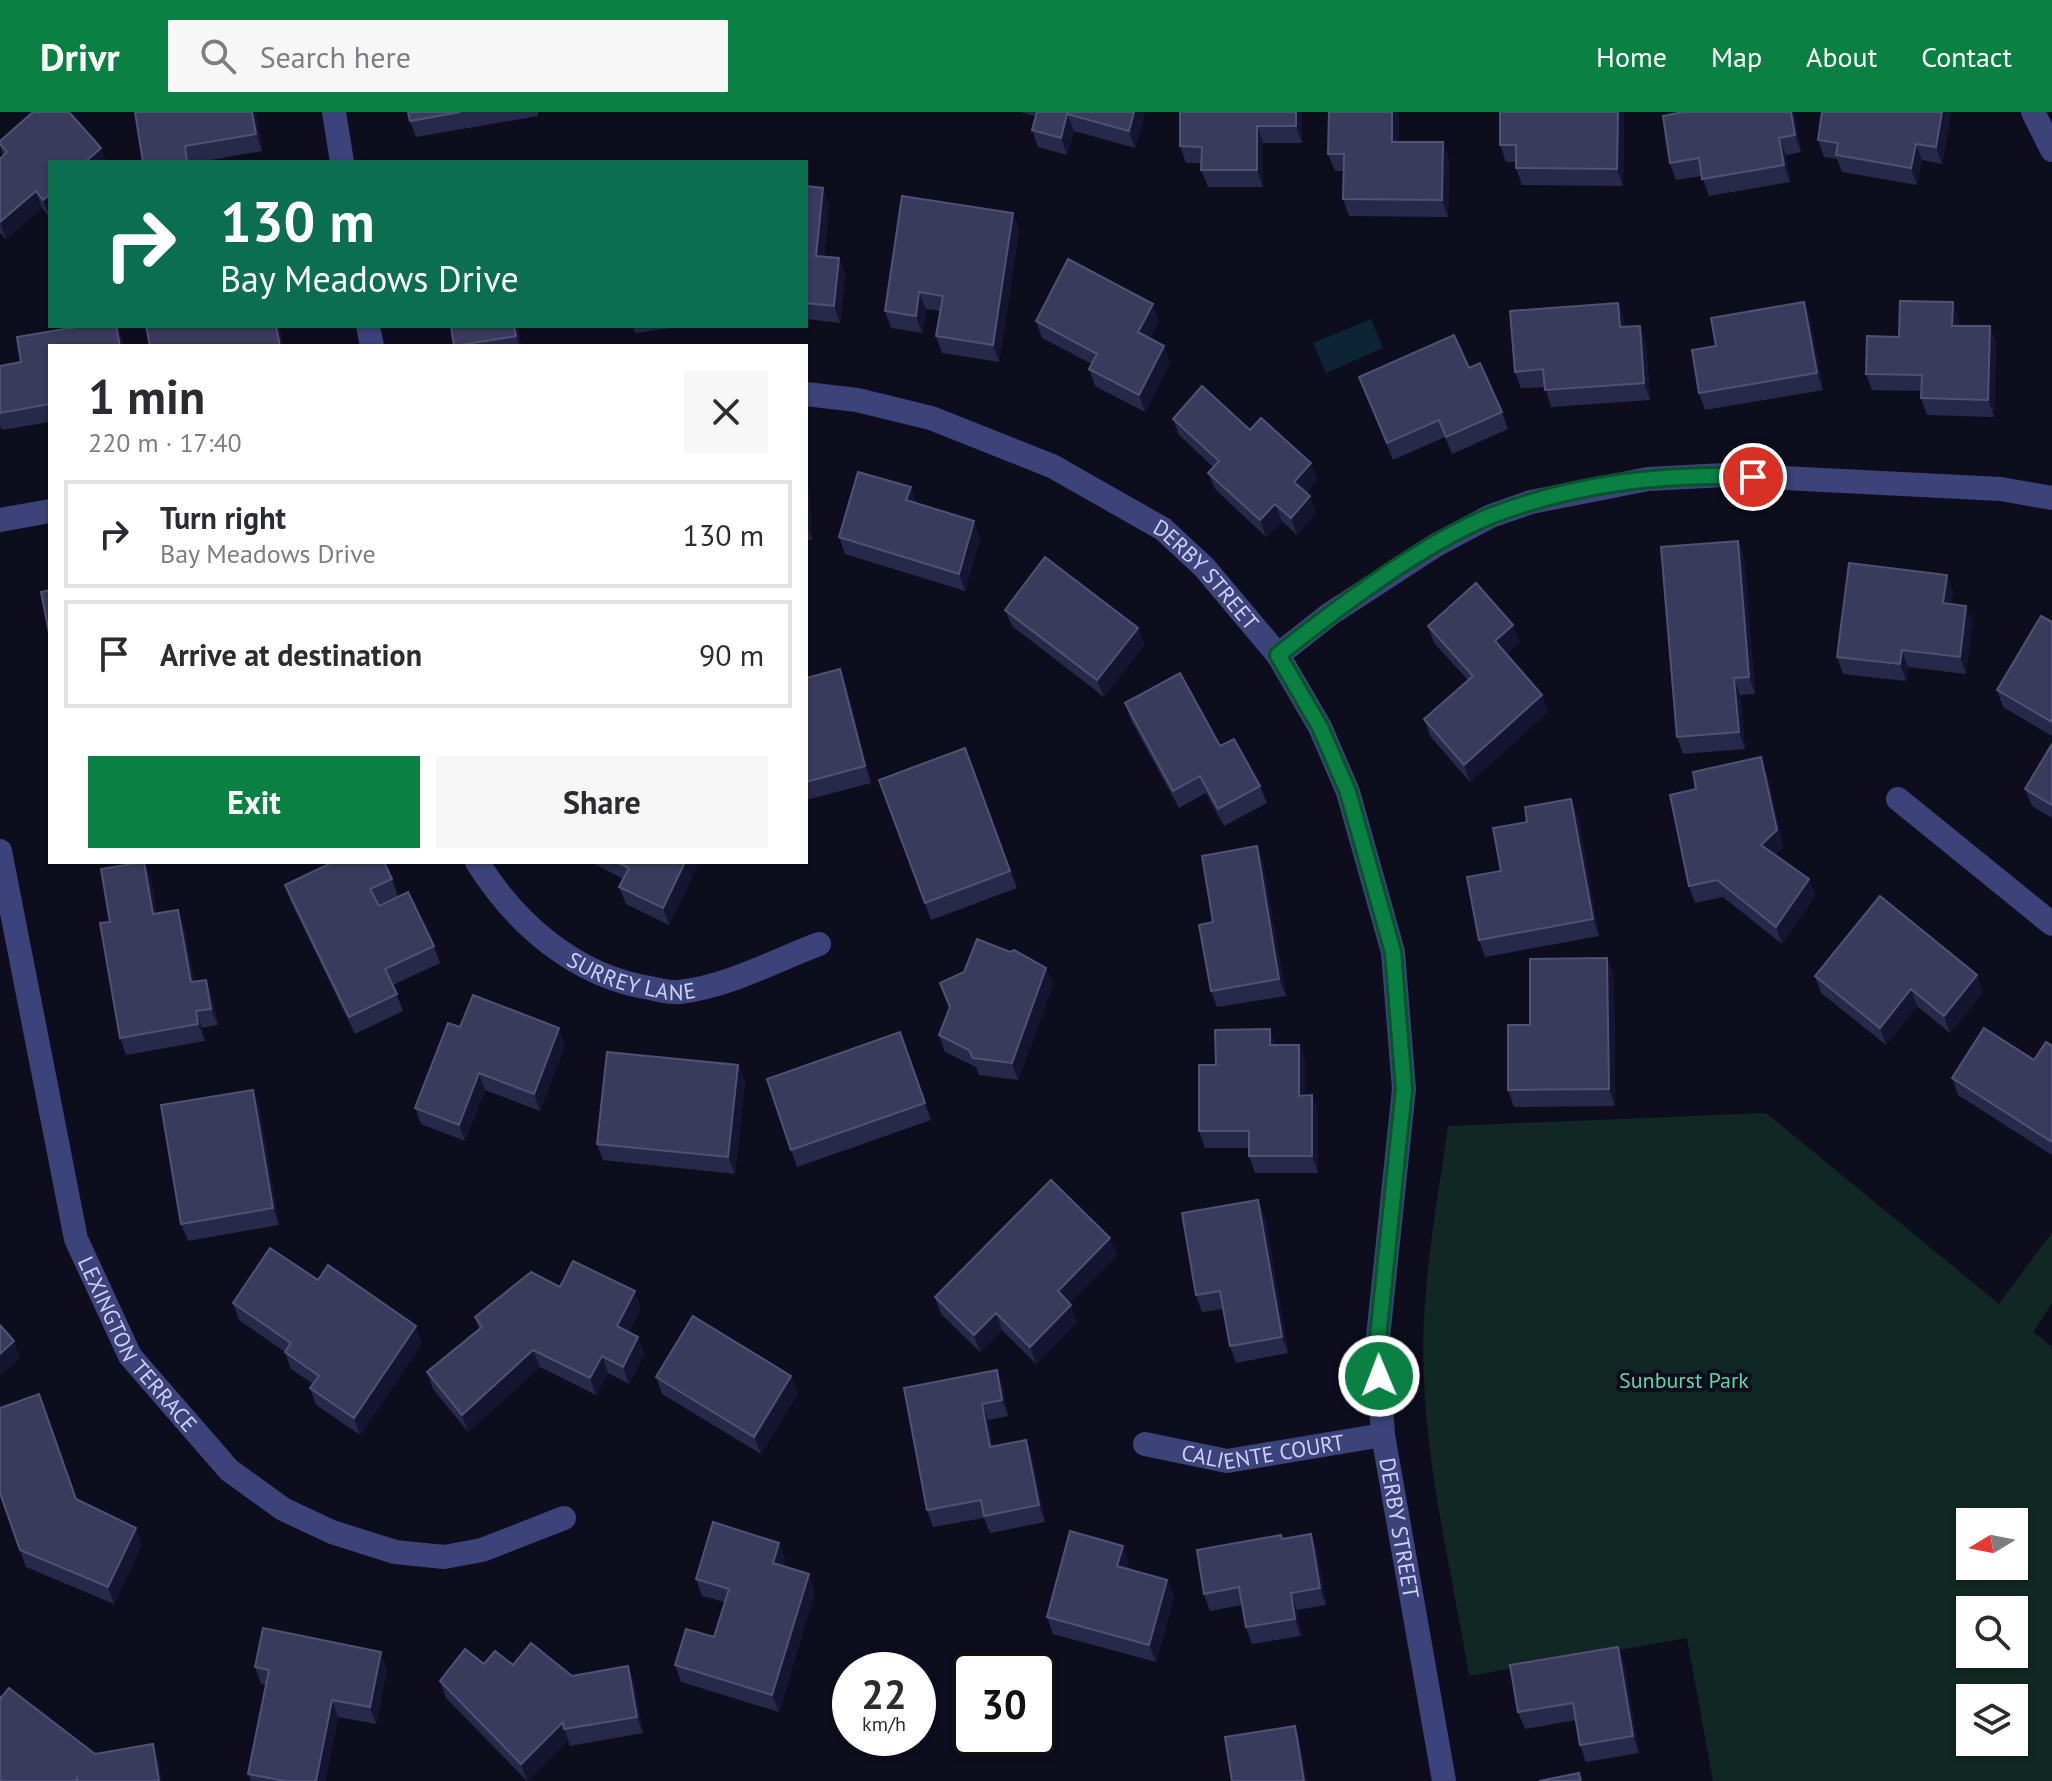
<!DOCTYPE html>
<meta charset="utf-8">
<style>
body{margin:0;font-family:"PT Sans",sans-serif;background:#f7f7f7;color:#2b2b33;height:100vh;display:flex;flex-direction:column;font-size:30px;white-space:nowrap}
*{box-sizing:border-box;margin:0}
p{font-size:26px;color:#7c7c81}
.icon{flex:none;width:44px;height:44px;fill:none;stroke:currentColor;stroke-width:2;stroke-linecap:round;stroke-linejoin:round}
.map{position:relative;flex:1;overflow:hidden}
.drawer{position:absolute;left:48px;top:232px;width:760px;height:520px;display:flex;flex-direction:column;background:#fff;border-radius:0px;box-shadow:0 2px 6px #0004}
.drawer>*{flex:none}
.guide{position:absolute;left:48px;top:48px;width:760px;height:168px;border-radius:0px;box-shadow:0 2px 6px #0004;background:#0b6e4f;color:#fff;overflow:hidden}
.needle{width:52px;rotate:260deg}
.controls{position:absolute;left:1956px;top:1396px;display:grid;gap:16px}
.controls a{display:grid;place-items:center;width:72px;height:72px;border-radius:0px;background:#fff;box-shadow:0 2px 6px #0004;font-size:40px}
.speed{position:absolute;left:832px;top:1540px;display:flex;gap:16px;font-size:40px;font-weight:700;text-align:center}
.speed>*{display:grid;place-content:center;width:104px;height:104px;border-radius:50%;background:#fff;box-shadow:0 2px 6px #0004;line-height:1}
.speed small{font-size:20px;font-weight:400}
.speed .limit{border:4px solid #111;border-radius:12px;background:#fff;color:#111}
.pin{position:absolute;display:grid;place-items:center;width:68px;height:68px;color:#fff;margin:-34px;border:4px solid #fff;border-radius:50%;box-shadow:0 2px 8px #0007}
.me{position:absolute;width:88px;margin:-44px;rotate:359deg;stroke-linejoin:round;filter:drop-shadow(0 0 6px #0008)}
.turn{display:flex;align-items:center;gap:28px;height:168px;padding:0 40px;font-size:36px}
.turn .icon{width:104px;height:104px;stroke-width:2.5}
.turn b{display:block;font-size:56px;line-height:68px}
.round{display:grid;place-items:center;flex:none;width:84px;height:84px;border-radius:0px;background:#f7f7f7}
.overview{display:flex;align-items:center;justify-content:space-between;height:136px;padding:0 40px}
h1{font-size:48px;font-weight:800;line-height:60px}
.primary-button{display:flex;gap:16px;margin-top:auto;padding:16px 40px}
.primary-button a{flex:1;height:92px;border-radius:0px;background:#0b8043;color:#fff;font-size:32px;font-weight:800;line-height:92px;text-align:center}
.primary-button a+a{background:#f7f7f7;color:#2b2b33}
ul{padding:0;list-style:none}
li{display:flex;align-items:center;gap:24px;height:108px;margin:0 16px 12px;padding:0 24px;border:4px solid #e1e1e2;border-radius:0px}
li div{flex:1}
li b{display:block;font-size:30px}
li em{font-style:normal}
header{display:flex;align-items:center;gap:48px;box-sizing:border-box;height:112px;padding:0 40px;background:#0b8043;color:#fff}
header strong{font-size:38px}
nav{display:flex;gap:44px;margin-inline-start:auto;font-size:28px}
.search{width:560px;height:72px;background:#f7f7f7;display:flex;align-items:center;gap:20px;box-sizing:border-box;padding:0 28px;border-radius:0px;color:#7c7c81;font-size:30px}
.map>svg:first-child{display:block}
</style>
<header>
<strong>Drivr</strong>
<div class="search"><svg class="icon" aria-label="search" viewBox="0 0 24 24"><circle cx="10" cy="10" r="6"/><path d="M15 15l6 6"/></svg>Search here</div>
<nav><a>Home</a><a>Map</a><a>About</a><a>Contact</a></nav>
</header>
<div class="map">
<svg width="2052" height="1669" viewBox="0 0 2052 1669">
<rect width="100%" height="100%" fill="#0e0d1e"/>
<!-- green -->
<path fill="#112723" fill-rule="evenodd" d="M1766,1001L1999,1192L2052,1120V1191L2033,1220L2052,1235V1669H1713L1687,1526L1469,1564C1450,1447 1418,1327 1424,1208C1427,1143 1439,1078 1448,1014ZM1970,1410H2014V1454H1970ZM1970,1498H2014V1542H1970ZM1970,1586H2014V1630H1970Z"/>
<!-- water -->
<path fill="#0c2338" d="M1371,207L1383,236L1326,261L1313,231Z"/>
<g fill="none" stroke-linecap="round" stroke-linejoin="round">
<!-- minor -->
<g stroke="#3c437a" stroke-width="24">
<path d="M334,0L342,50"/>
<path d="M2033,0L2052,38"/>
<path d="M368,214L372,234"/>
<path id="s1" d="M806,282L857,288L931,306L1052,354L1163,417L1204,455L1278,543L1320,615L1348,680L1393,840L1404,977L1377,1235L1383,1323L1444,1669"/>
<path d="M0,408L50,399"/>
<path d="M1278,543L1330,502L1436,433L1491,404L1531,390L1648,367L1725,363L2001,377L2052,386"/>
<path d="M1898,687L2052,812"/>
<path id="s2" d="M0,739L76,1127L130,1244L229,1358L283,1397L332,1420L395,1440L444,1445L482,1438L564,1406"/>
<path id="s3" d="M477,750C516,812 575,864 650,876C660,878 671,881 680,880C729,874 774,849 819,832"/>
<path id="s4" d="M1145,1332L1227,1349L1383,1323"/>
</g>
</g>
<!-- wall -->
<path fill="#28284a" d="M33,0L49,104L42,96L6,127L0,121V47L3,44L0,34V29Z
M135,0H256L262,39L199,50H143Z
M408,0H538V4L416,25L410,9Z
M1020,0H1145L1135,36L1074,19L1067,43L1038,35L1032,18L1035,4Z
M1180,0H1302V31H1263V75H1208L1201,58L1202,51H1186L1180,34Z
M1329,0H1397L1399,4L1398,30H1443L1449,47L1448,105L1349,104L1343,87V59H1335L1328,42Z
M1500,0H1624L1623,74L1522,73L1516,56V50H1506L1500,33Z
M1794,0L1801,40L1786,43L1790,70L1709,84L1702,64L1676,68L1670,51Z
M1951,0L1942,52L1922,48L1917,73L1842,60L1837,47L1824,45L1818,28Z
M806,74L829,92L824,145L839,146L845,163L840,211L806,207Z
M1013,101L1019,118L999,250L942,241L936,224L940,199L926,197L922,221L891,216L885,199Z
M1804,190L1810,207L1823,278L1705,298L1699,281L1716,234Z
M1618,191L1624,208V215L1646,231L1650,288L1551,295L1545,275L1521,276L1515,260Z
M1959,207V214H1990L1996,231L1994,305L1927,303L1921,286L1922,279L1872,278L1866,262L1899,225Z
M1036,209H1159L1150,226L1170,250L1145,300L1095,274L1089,257L1092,252L1042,226Z
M82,214H118L123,234H50V310L2,318L0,314V254L21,250L17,225Z
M518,214L521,234H454Z
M633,214H686L635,221Z
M1469,256L1502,300L1508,317L1452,342L1445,325L1393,348L1359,265Z
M1173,307L1250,318L1317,368L1306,381L1316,401L1297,423L1282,409L1266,425L1215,377L1208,361L1213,355L1179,323Z
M806,371L809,378L812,428H806Z
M917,392L980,426L965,479L845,442L839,425Z
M1738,429L1744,446L1755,582L1740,583L1745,637L1683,642L1677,625Z
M1947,463L1953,480L1951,492L1966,494L1972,511L1966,562L1908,555L1906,569L1843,562L1837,545Z
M1005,498L1138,516L1144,533L1104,585L1012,514Z
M2052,510V624L2003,595L1997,578Z
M1428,514L1520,530L1506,542L1548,600L1470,670L1430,624L1424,607L1468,568L1434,531Z
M806,566L846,574L871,671L806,688Z
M1125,591L1220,634L1260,674L1267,691L1224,714L1206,681L1179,696L1131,608Z
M2052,632V706L2032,694L2025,677Z
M965,636L1017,776L931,808L879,668Z
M1767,662L1783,735L1775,743L1809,767L1815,784L1782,832L1723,785L1695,791L1689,774Z
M1578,704L1599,824L1485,845L1479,828L1501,759Z
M1257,734L1263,751L1286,884L1217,895L1211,879L1213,810Z
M144,750L151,767L156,801L184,814L194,870L212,884L218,913L202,916L205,929L126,943L120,926L110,810Z
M591,750H699L669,813L626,792L619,775L623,767Z
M392,767L398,784L378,793L434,834L440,851L393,873L403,899L355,922L291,790L285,773Z
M1046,856L1053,873L1018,968L979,963L976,955L945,940L939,923L950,896L940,871Z
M1614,863L1615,994L1514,995L1508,978L1530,913Z
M1815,864L1983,880L1950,921L1917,894L1886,933L1821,881Z
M460,915L565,933L540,999L485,978L465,1029L421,1012L415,996Z
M900,920L931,1008L797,1055L767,967Z
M1276,933H1299L1305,949V983L1318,1000V1061H1255L1249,1044V1036H1205L1199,1019L1216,953Z
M2052,934V1043L1958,983L1952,966L2034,948Z
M738,953L745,970L735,1062L603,1048L597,1032Z
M259,994L279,1113L188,1129L181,1112Z
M1265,1105L1288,1241L1236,1251L1230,1234L1223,1197L1202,1200L1196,1183Z
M1117,1143L1069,1191L1077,1210L1036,1252L1002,1218L980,1240L941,1202L935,1185Z
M318,1168L422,1231L360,1323L316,1293L310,1276L313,1272L291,1257L285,1240L239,1208L233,1191Z
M560,1175L641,1196L629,1220L638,1225L644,1242L629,1272L608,1261L596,1283L540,1255L468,1320L433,1277L427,1260L479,1218L475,1205Z
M656,1265L798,1281L761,1342L662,1282Z
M1003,1275L1008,1304L988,1308L993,1334L1026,1328L1032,1345L1045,1410L990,1421L984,1406L933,1415L927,1398L904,1276Z
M0,1381L76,1388L142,1432L114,1492L26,1455Z
M1311,1422L1317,1439L1326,1493L1297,1498L1301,1524L1252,1532L1246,1515L1242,1493L1210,1499L1204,1482L1282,1427Z
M779,1431L785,1447L783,1454L815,1479L779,1600L681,1570L675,1553L714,1525L725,1490L702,1484L696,1467Z
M1129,1451L1127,1457L1167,1468L1174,1485L1156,1550L1053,1522L1047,1505Z
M1618,1535L1624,1552L1639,1641L1586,1650L1580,1633L1576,1608L1525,1617L1518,1600Z
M513,1553L572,1564L628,1554L634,1571L643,1621L570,1634L568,1628L527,1669L446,1586L440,1569Z
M255,1555L387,1557L376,1612L338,1605L325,1669H251L248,1662L266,1573L261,1572Z"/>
<!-- shaded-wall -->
<path fill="#161531" d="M252,0H256L262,39L256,22Z
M1134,0H1145L1135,36L1129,19Z
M1296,0H1302V31L1296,14Z
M1392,0H1397L1399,4L1398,47L1392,30Z
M1618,0H1624L1623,74L1617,57Z
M1791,0H1794L1801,40L1795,23Z
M1942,0H1951L1942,52L1936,35Z
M1067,2L1074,19L1067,43L1061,26Z
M1257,14L1263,31V75L1257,58Z
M1779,26L1786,43L1790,70L1784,53Z
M1443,30L1449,47L1448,105L1442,88Z
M1916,32L1922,48L1917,73L1911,56Z
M101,36L107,50H85Z
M823,76L829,92L823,161L816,144Z
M36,79L42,96L6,127L0,110Z
M50,82V104H49L43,88Z
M1013,101L1019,118L999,250L993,233Z
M839,146L845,163L840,211L834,194Z
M919,180L926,197L922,221L916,204Z
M1804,190L1810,207L1823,278L1817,261Z
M1953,190L1959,207L1958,231L1952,214Z
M1618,191L1624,208L1626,232L1620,215Z
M1153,192L1159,209L1144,237L1138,220Z
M116,214L122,225L123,234H120Z
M276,214H280L283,234H280Z
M514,214H518L521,234H519L516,224Z
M1640,214L1646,231L1650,288L1644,271Z
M1990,214L1996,231L1994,305L1988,288Z
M1164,234L1170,250L1145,300L1139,283Z
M1311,351L1317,368L1300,387L1294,370Z
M806,371L809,378L812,428L806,413Z
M911,375L917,392L906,388Z
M1310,384L1316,401L1297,423L1291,406Z
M1275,392L1282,409L1266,425L1260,408Z
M974,409L980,426L965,479L959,462Z
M1738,429L1744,446L1755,582L1749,565Z
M1947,463L1953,480L1949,508L1943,491Z
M1966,494L1972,511L1966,562L1960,545Z
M1513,513L1520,530L1501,546L1495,529Z
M1138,516L1144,533L1104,585L1097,568Z
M1902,538L1908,555L1906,569L1900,552Z
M840,557L846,574L871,671L865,654Z
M1734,566L1740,583L1745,637L1739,620Z
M1542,583L1548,600L1470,670L1464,653Z
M1761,645L1767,662L1783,735L1767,750L1761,733Z
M1571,687L1578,704L1599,824L1593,807Z
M1257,734L1263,751L1286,884L1279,867Z
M144,750L151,767L159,819L153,802Z
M685,750H699L669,813L663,796Z
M1809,767L1815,784L1782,832L1776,815Z
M178,798L184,814L197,887L191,870Z
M1607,846L1614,863L1615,994L1609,977Z
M1046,856L1053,873L1018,968L1012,951Z
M1977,863L1983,880L1950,921L1944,904Z
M206,868L212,884L218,913L211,897Z
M1911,877L1917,894L1886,933L1880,916Z
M196,899L202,916L205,929L198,912Z
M559,916L565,933L540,999L534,982Z
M1270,917L1276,934L1270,933Z
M1299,933L1305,949V1000L1299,984Z
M738,953L745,970L735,1062L728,1045Z
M479,961L485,978L465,1029L459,1013Z
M253,978L259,994L279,1113L273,1096Z
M1312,983L1318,1000V1061L1312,1044Z
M1258,1088L1265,1105L1288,1241L1282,1225Z
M1110,1126L1117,1143L1064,1196L1058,1179Z
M635,1179L641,1196L623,1231L617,1214Z
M1071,1193L1077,1210L1036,1252L1030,1235Z
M996,1201L1002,1218L980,1240L974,1223Z
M416,1214L422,1231L360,1323L354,1306Z
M638,1225L644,1242L629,1272L623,1255Z
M14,1229L20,1246L0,1264V1242Z
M533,1238L540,1255L468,1320L462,1303Z
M602,1244L608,1261L596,1283L590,1266Z
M997,1258L1003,1275L1008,1304L1002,1288Z
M791,1264L798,1281L761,1342L754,1325Z
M982,1292L988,1308L997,1352L990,1335Z
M1026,1328L1032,1345L1045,1410L1039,1393Z
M136,1416L142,1432L114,1492L108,1475Z
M1311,1422L1317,1439L1326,1493L1320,1476Z
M779,1431L785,1447L779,1468L773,1451Z
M1123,1434L1129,1451L1123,1471L1117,1454Z
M809,1462L815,1479L779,1600L772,1583Z
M1167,1468L1174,1485L1156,1550L1149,1533Z
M1291,1481L1297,1498L1301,1524L1295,1507Z
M1618,1535L1624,1552L1639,1641L1633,1624Z
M381,1540L387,1557L376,1612L370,1595Z
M628,1554L634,1571L643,1621L637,1605Z
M332,1588L338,1605L325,1669H316Z
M563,1610L568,1628L527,1669L521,1652Z
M1295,1614L1299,1625L1307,1669H1304Z
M153,1632L159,1649L162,1669H159Z"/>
<!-- building -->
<path fill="#3a3a5d" stroke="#515176" stroke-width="2" d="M33,0H69L101,36L85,50H50V82L43,88L36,79L0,110V47L7,40L0,32V29Z
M135,0H252L256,22L185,34L187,50H143Z
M408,0H460L410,9Z
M1037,0H1134L1129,19L1067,2L1061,26L1032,18Z
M1180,0H1296V14H1257V58H1201L1202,35L1180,34Z
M1329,0H1392V30H1443L1442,88L1343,87L1344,42H1328Z
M1500,0H1618L1617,57L1516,56V33H1500Z
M1682,0H1791L1795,23L1779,26L1784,53L1702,67L1699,46L1670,51L1663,4Z
M1822,0H1942L1936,35L1916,32L1911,56L1836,43L1838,31L1818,28Z
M806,74L823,76L816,144L839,146L834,194L806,191Z
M902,84L1013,101L993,233L936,224L943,184L919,180L916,204L885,199Z
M1068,147L1153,192L1138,220L1164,234L1139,283L1089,257L1097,242L1036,209Z
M1900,189L1953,190L1952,214H1990L1988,288L1921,286L1922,263L1866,262L1867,224L1899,225Z
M1804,190L1817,261L1699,281L1692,238L1716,234L1711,206Z
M1618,191L1620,215L1640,214L1644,271L1545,278L1543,257L1515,260L1510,199Z
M82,214H116L120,234H50V292L0,301V254L21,250L17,225Z
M146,214H276L280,234H150Z
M451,214H514L516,224L454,234Z
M1454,223L1469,256L1480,251L1502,300L1446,325L1439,308L1387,331L1359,265Z
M1202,274L1250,318L1261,306L1311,351L1294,370L1310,384L1291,406L1275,392L1260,408L1208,361L1219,349L1173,307Z
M858,360L911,375L906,388L974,409L959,462L839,425Z
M1738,429L1749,565L1734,566L1739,620L1677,625L1661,435Z
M1045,445L1138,516L1097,568L1005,498Z
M1849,451L1947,463L1943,491L1966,494L1960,545L1902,538L1900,552L1837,545Z
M1476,471L1513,513L1495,529L1542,583L1464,653L1424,607L1473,564L1428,514Z
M50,478V521H49L41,480Z
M2041,504L2052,510V610L1997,578Z
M840,557L865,654L806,670V566Z
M1180,561L1220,634L1234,627L1260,674L1218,697L1200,664L1173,679L1125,591Z
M2052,632V693L2025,677Z
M965,636L1010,759L925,791L879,668Z
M1761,645L1777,718L1761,733L1809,767L1776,815L1717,768L1689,774L1670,683L1696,677L1693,660Z
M1571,687L1593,807L1479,828L1467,765L1501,759L1493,716L1527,710L1525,695Z
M1257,734L1279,867L1211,879L1199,813L1213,810L1202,744Z
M144,750L153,802L178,798L191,870L206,868L211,897L196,899L198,912L120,926L100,811L110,810L101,757Z
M333,750H384L392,767L370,777L379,794L408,780L434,834L385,857L397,882L349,905L285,773Z
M617,750H685L663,796L619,775L629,756Z
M1880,784L1977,863L1944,904L1911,877L1880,916L1815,864Z
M977,827L1010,840L1014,838L1046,856L1012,951L973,946L969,938L939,923L950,895L940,871L964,860Z
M1607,846L1609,977L1508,978V913H1530V847Z
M473,883L559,916L534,982L479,961L459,1013L415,996L448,911L460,915Z
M1984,916L2034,948L2046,930L2052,934V1030L1952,966Z
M1270,917V933H1299V984L1312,983V1044H1249V1019H1199V953H1216L1215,918Z
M900,920L925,991L791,1038L767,967Z
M607,940L738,953L728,1045L597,1032Z
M253,978L273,1096L181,1112L161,993Z
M1051,1068L1110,1126L1058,1179L1071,1193L1030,1235L996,1201L974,1223L935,1185Z
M1258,1088L1282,1225L1230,1234L1220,1179L1196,1183L1182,1101Z
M270,1136L318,1168L328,1153L416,1214L354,1306L310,1276L319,1264L285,1240L291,1231L233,1191Z
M573,1149L635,1179L617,1214L638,1225L623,1255L602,1244L590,1266L533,1238L462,1303L427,1260L482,1215L475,1205L531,1160L560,1175Z
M693,1204L791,1264L754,1325L656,1265Z
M0,1213L14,1229L0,1242Z
M997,1258L1002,1288L982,1292L990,1335L1026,1328L1039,1393L984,1404L981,1388L927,1398L904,1276Z
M39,1282L76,1387L136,1416L108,1475L20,1438L0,1381V1296Z
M713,1410L779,1431L773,1451L809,1462L772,1583L675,1553L686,1517L714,1525L729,1477L696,1467Z
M1070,1419L1123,1434L1117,1454L1167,1468L1149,1533L1047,1505Z
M1311,1422L1320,1476L1291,1481L1295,1507L1246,1515L1239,1475L1204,1482L1197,1438L1281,1423L1282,1427Z
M263,1516L381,1540L370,1595L332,1588L316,1669H285L248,1662L269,1558L255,1555Z
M531,1531L572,1564L628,1554L637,1605L564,1617L563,1610L521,1652L440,1569L465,1537L484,1552L495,1539L513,1553Z
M1618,1535L1633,1624L1580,1633L1573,1591L1518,1600L1510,1553Z
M9,1576L95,1642L153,1632L159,1669H77V1666L75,1669H2L0,1667V1585L1,1586Z
M1295,1614L1304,1669H1232L1225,1625Z
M1579,1661L1581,1669H1539Z"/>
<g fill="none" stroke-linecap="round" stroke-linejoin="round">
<!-- route casing -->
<g stroke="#07532c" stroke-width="20">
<path id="route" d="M1379,1264L1377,1235L1404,977L1393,840L1348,680L1320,615L1278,543C1336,497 1424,430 1493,403C1574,372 1667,360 1753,365"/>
</g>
<!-- route -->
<use href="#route" stroke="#0b8043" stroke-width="14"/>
</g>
<g text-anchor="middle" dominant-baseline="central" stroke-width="8" stroke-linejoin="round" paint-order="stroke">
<!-- street labels -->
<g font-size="22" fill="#cdd0fc" stroke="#0e0d1e">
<text stroke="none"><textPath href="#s1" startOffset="448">DERBY STREET</textPath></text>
<text stroke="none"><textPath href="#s3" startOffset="200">SURREY LANE</textPath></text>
<text stroke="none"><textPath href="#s2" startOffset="518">LEXINGTON TERRACE</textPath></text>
<text stroke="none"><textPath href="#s4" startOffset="120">CALIENTE COURT</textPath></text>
<text stroke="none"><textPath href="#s1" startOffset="1456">DERBY STREET</textPath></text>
</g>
<!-- park labels -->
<g font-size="22" fill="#5fd6a5" stroke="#0e0d1e">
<text x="1684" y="1268">Sunburst Park</text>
</g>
</g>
</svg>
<div class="controls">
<a><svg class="needle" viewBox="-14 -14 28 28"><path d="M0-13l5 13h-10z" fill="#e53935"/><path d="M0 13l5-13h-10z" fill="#7c7c81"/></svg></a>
<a><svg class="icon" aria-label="search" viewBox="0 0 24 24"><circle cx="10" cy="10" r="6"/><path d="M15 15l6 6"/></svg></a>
<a><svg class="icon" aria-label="layers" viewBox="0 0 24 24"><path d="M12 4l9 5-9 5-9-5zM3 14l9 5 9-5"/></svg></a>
</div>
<div class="speed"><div>22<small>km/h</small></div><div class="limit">30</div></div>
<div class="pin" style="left:1753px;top:365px;background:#d93025"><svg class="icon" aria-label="arrive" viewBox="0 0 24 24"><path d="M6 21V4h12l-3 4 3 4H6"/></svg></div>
<svg class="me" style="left:1379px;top:1264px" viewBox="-20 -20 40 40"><circle r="17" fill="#0b8043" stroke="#fff" stroke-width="3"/><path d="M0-11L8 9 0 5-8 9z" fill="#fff"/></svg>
<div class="guide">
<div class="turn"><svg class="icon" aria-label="right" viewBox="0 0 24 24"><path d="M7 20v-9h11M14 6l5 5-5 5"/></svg><div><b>130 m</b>Bay Meadows Drive</div></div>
</div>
<section class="drawer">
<div class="overview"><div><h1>1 min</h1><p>220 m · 17:40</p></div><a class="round"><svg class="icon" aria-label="close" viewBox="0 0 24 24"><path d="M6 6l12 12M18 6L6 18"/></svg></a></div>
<ul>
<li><svg class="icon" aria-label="right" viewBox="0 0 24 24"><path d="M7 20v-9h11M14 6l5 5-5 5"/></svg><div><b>Turn right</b><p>Bay Meadows Drive</p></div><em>130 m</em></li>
<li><svg class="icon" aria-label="arrive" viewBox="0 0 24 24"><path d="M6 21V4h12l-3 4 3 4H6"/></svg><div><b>Arrive at destination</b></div><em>90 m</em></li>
</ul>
<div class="primary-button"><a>Exit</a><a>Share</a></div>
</section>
</div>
